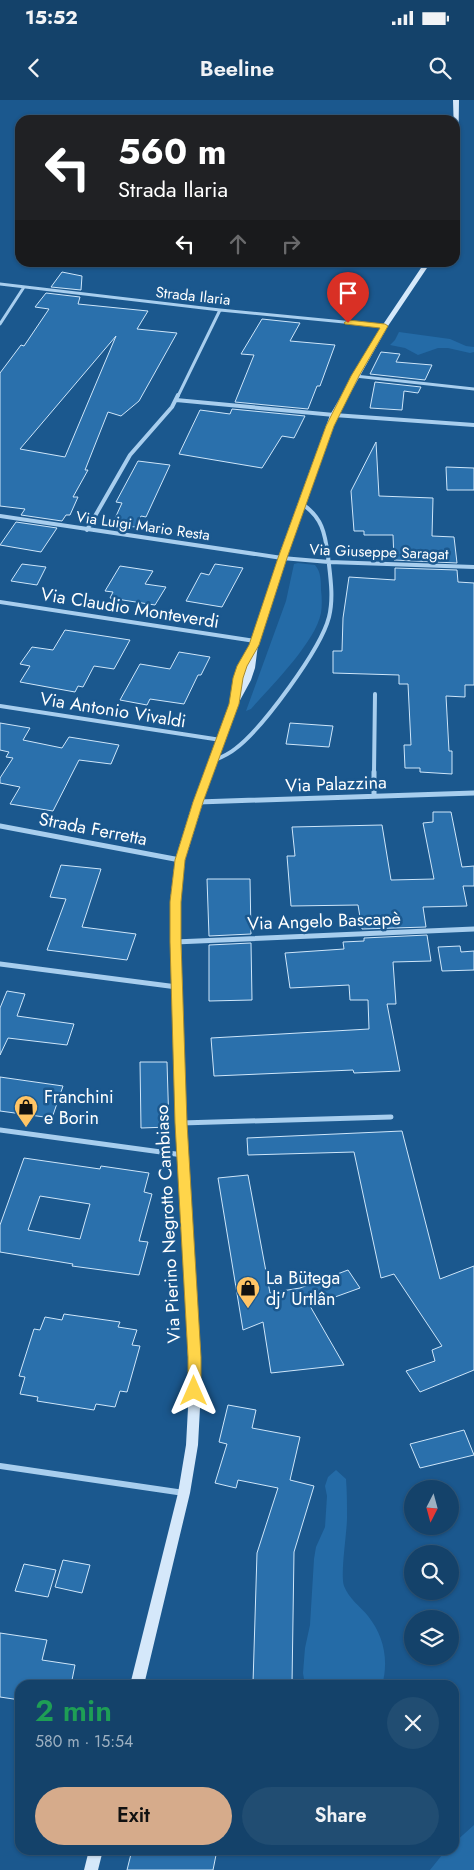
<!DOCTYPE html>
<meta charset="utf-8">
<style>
body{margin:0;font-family:Jost,sans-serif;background:#214d72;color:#f1f3f6;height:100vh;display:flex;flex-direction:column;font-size:19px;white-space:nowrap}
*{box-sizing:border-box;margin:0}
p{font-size:16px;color:#9db0c1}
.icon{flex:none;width:28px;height:28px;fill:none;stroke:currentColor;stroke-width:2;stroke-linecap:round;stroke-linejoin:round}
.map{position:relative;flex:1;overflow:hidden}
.side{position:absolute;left:15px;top:1580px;width:444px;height:175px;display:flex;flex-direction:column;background:#14426a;border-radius:15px;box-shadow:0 1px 4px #0004,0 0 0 1px #335b7e}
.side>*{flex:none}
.banner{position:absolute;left:15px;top:15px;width:445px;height:152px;border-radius:15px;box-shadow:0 1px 4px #0004,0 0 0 1px #335b7e;background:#202124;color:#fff;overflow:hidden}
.needle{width:32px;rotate:186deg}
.fabs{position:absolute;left:404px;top:1380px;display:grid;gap:10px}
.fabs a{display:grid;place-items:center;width:55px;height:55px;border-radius:50%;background:#14426a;box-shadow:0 1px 4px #0004,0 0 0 1px #335b7e;font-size:25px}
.pin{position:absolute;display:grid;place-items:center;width:42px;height:42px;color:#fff;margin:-51px -21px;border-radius:50% 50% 50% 0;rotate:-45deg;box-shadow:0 0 5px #0007}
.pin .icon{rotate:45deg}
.me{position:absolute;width:55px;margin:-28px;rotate:0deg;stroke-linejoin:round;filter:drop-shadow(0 0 4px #0008)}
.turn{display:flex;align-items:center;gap:18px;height:105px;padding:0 20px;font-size:22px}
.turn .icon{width:65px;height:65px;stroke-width:2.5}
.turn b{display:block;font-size:35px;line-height:42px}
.lanes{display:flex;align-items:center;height:48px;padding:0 20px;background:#0003;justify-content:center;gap:25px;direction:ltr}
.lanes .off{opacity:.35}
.round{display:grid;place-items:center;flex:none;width:52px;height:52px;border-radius:26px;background:#214d72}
.summary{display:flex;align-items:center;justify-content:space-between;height:85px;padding:0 20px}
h1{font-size:30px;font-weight:600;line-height:38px;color:#1e9e55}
.cta{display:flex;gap:10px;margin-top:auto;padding:10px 20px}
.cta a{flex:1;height:58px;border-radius:30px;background:#d6ab8b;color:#111;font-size:20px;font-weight:600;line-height:58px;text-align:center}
.cta a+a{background:#214d72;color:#f1f3f6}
.status{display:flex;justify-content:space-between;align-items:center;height:35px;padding:0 25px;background:#14426a;direction:ltr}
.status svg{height:14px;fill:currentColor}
header{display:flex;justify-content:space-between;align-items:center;height:65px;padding:0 20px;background:#14426a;font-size:22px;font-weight:600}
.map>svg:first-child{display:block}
</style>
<div class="status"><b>15:52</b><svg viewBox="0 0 49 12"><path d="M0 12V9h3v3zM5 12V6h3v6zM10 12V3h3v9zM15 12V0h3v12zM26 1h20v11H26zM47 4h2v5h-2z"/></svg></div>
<header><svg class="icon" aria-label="back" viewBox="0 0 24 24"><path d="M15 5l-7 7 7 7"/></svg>Beeline<svg class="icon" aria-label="search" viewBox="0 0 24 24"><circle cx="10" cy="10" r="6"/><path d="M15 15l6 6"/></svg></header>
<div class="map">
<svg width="474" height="1770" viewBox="0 0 474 1770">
<rect width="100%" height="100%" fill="#1b588e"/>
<!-- green -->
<path fill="#246ba7" d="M399,232L450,239L466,246L474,247V252L470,253L448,248H438L418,255L405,248L390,245L395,240Z
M298,463L315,465C321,472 321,481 321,490C322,498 322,506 321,513C315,543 271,586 251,609L246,611L286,501L294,464Z
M336,1370L346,1379C347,1392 347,1405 347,1418C347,1432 340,1475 344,1486C349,1499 360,1506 368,1516C384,1536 389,1561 382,1585H305L303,1573L305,1548L310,1525L314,1459L316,1447L325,1427L327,1396L325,1386L328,1377Z
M474,1725V1770H430L446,1750H454V1743Z"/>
<!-- building -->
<path fill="#2a70ac" stroke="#cee6fa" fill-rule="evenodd" d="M62,172L82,176L81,190L51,187Z
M46,193L80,197L78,204L148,211L137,229L177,233L139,301L121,316L108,312L85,370H88L73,397H78L70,415H66L62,421L21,415L25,409L0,406V273L21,245L24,246L49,209L35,207ZM116,236L65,357L20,349Z
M262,219L300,223L290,241L335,245L320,286H317L308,309L235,302L254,255L241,254Z
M381,252L400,254L396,262L432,265L425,280L370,274Z
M375,282L421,287L418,293L404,291L402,310L370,308Z
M232,309L305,316L294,338L282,336L262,368L179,354L200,310L230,314Z
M376,342L379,396L433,398L432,436L454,437L457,463L394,460L393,435H364V431H354L351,391Z
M138,361L170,365L146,417L141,416L136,427L112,425L122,403L116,402Z
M446,367L474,368V390H447Z
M16,422L57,428L41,452L0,445Z
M22,464L46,467L37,485L11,481Z
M215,464L243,468L222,507L186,501L201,473L209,475Z
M120,466L153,471L145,484L166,487L155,505L110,498L113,492L105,491Z
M395,468L457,470L458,482L474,483V585H465V597L446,596L449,651H452V674L420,672V668H405L404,645H411L408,584H399V575L333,573V551H342L343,518L349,477L395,480Z
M65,530L130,540L114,569L94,566L83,587L78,586L75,592L20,582L30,566L20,564L32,547L53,550Z
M179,552L210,557L201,575H198L184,604L150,599L147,605L120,600L140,564L170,569Z
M0,623L30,628L23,640L62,648L69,637L119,645L111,664L79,660L53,711L10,704L20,687L0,683V678L13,658L6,657L9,652L0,650Z
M290,623L333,626L329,647L286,644Z
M433,712H451L462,767L474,766V786H463L467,806L423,807L426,827L362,829L358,805L291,806L287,756H295L292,727L382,725L391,780L434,779L423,723L433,722Z
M61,765L101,769L82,827L136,834L127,860L47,850L66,799L50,797Z
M207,779H250L251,834L209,836Z
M427,835L431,861L393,862L396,904H387L400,971L354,973L353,970L214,976L211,938L369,929L368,900H350L349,885L290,888L285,853L344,849L343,842L364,841V838Z
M251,843L252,900L209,901V845Z
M460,846L461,852L474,851V870L442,871L438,847Z
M7,891L25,894L17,916L74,924L67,945L8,938L0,955V908Z
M140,962H167L169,1027L141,1028Z
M0,977L63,986L52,1018L0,1011Z
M402,1031L440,1179L474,1166V1270L420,1292L406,1271L435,1261L432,1250L442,1246L394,1174L381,1178L354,1052L248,1055L247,1038Z
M24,1058L100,1069L101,1066L149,1073L144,1092L152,1094L139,1141L148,1142L139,1175L72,1166L73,1164L0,1152V1125ZM40,1096L90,1104L80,1139L28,1130Z
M248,1075L270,1193L300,1188L348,1170L360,1188L310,1206L344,1265L271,1273L263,1222L243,1230L218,1078Z
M64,1214L120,1222L118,1227L137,1230L132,1245L140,1246L127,1292L120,1291L115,1307L96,1304L94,1310L37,1301L38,1297L20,1294L25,1277L19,1276L34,1229L40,1230L45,1217L62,1220Z
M228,1305L256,1310L252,1328L300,1337L290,1380L314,1386L294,1452L292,1584L253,1583L257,1453L278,1388L238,1380L236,1388L215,1383L227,1344L219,1342Z
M464,1330L474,1355L420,1368L410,1344Z
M63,1460L90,1465L82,1493L55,1487Z
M24,1464L56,1470L48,1497L15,1491Z
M0,1533L47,1540L42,1560L75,1565L71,1585H20V1600L0,1597Z
M132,1750H217L213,1770H127Z"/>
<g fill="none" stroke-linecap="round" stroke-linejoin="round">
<!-- street-far3 -->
<path stroke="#a8ceee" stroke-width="3" d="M0,184L220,210L385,226
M0,224L24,187
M355,276L474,289
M178,296L220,210"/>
<!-- street-far2 -->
<path stroke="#a8ceee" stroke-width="4" d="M176,300L334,315L474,325
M0,416L282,458L329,462L474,467
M87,430L130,355L172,307L178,295
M0,502L255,541
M0,606L221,640
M215,660C222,657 229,654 235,649C262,629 321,549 329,517C334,497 330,475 328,456C325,433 322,417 302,404
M374,673L375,594"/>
<!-- street-far1 -->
<path stroke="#a8ceee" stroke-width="5" d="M374,696V672
M198,702L474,693
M0,726L180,760
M175,842L474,829
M0,864L177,887
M181,1023L391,1017
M0,1030L183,1055"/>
<!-- street -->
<path stroke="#a8ceee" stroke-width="6" d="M0,1366L184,1393"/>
<!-- secondary -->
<path fill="#d5e8fa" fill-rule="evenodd" d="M453,0H459L458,68L455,70Z
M425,162H431L388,226L338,315L286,458L258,545L255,568L251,580L238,604L203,702L185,760L180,802L186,1023L200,1257V1308L198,1345L190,1393L144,1585H130L178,1393L186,1345L188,1308V1257L176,1023L170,802L175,760L193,702L232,599L231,597L238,567L250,545L278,458L330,315L382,226Z
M89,1750H103L98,1770H84Z"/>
</g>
<!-- route -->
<path fill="#ffd54a" stroke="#a68a30" d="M348,220L385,224L388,226L359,276L334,326L287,458L259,545L247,566L243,578L239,604L203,702L185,760L181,802V842L187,1023L201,1257V1291L199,1295L194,1297L190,1295L188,1291V1257L175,1023L170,842V802L175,760L193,702L229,604L233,578L237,566L249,545L278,458L326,326L351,276L380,228L345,224L344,223Z"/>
<!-- icons -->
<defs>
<g id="shop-pin" transform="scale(1.25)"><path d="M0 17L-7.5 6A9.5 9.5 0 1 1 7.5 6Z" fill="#ffc465" stroke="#1b588e"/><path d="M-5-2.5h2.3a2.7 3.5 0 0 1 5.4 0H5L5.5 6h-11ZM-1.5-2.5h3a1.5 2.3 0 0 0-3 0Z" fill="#111"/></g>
</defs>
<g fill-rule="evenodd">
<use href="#shop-pin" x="26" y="1007"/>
<use href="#shop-pin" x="248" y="1188"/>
</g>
<g text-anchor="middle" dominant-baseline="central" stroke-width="5" stroke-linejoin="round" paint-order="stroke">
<!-- far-street labels -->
<g font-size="15" fill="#fff" stroke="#1b588e">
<text transform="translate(193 196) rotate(6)">Strada Ilaria</text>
<text transform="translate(143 426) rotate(8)">Via Luigi Mario Resta</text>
<text transform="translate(379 452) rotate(2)">Via Giuseppe Saragat</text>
</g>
<!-- street labels -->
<g font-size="18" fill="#fff" stroke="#1b588e">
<text transform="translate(130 508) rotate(9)">Via Claudio Monteverdi</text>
<text transform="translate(113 610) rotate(9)">Via Antonio Vivaldi</text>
<text transform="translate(336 684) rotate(-2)">Via Palazzina</text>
<text transform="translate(93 729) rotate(11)">Strada Ferretta</text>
<text transform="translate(324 821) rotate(-2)">Via Angelo Bascapè</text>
<text transform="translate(168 1124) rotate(-93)">Via Pierino Negrotto Cambiaso</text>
</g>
<!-- poi labels -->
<g font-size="18" fill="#fff" stroke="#1b588e" text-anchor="start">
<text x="44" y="997">Franchini<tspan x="44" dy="21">e Borin</tspan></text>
<text x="266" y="1178">La Bütega<tspan x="266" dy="21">dj' Urtlân</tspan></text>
</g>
</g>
</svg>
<div class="fabs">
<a><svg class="needle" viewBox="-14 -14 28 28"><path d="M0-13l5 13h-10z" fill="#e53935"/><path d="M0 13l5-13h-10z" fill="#9db0c1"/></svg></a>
<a><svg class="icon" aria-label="search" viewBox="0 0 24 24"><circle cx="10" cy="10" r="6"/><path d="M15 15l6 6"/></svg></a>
<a><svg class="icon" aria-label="layers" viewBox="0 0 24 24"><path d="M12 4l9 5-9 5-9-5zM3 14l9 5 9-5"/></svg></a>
</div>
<div class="pin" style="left:348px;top:223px;background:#d93025"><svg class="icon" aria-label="arrive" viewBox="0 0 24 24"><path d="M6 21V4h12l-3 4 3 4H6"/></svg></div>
<svg class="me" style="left:194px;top:1291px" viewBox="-20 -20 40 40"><path d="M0-17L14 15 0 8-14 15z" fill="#ffd54a" stroke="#fff" stroke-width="4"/></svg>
<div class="banner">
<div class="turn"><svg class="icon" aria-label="left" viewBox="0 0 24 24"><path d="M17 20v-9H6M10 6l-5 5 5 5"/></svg><div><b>560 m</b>Strada Ilaria</div></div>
<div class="lanes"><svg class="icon" aria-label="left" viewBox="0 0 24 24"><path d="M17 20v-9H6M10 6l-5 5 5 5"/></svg><svg class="icon off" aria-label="ahead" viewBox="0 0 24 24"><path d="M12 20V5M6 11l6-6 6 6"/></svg><svg class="icon off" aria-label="right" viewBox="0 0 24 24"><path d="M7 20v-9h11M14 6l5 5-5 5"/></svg></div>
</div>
<section class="side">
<div class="summary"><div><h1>2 min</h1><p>580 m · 15:54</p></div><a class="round"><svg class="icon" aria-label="close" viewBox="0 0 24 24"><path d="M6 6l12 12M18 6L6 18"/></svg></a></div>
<div class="cta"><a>Exit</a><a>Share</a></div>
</section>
</div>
